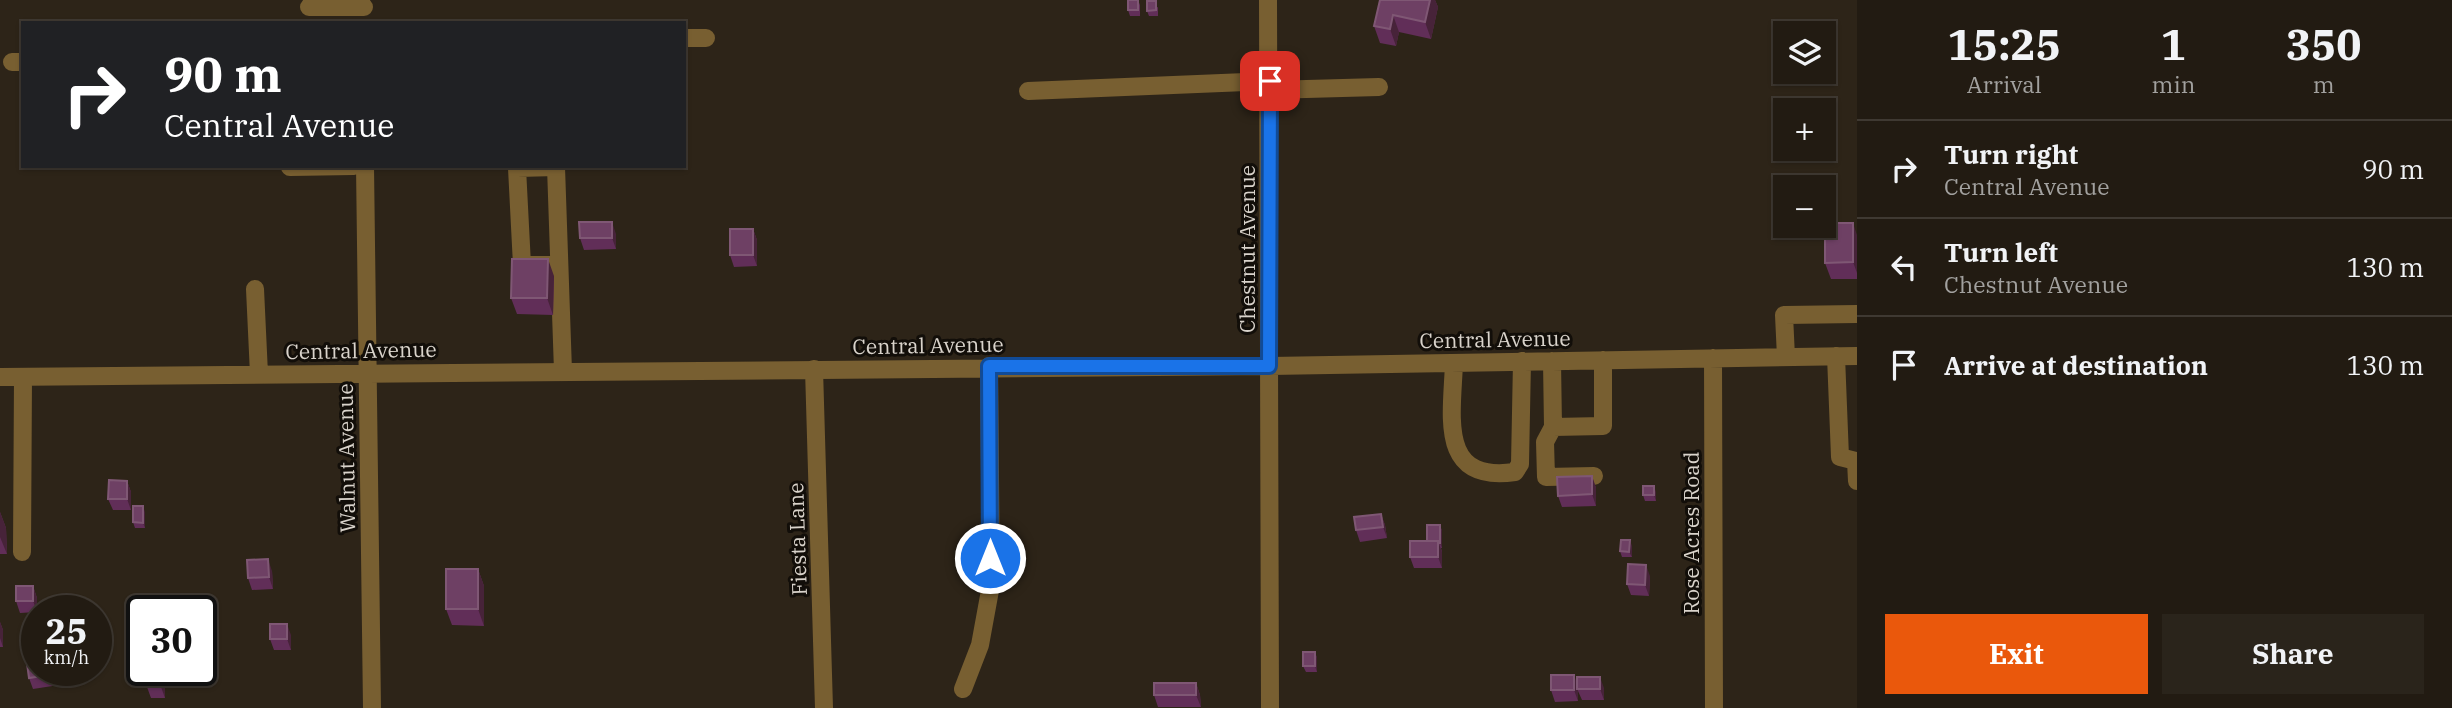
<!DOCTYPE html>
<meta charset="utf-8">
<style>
body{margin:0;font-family:"IBM Plex Serif",serif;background:#2a241b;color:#f1f3f6;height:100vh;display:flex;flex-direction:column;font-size:26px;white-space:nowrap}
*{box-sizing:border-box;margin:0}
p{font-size:23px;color:#a2a19f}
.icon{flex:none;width:38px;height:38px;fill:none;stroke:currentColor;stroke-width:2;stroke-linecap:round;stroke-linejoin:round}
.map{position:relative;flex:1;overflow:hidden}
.panel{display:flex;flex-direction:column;background:#221b12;width:595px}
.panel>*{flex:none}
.guide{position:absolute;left:21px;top:21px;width:665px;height:147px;border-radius:0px;box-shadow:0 2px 5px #0004,0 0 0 2px #3f3932;background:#202124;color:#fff;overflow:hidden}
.buttons{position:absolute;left:1773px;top:21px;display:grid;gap:14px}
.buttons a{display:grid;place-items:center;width:63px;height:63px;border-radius:0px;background:#221b12;box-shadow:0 2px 5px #0004,0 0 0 2px #3f3932;font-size:35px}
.speed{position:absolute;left:21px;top:595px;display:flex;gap:14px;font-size:35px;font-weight:700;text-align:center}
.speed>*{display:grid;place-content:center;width:91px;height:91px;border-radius:50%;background:#221b12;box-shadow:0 2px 5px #0004,0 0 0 2px #3f3932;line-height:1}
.speed small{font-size:18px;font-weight:400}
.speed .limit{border:4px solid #111;border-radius:10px;background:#fff;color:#111}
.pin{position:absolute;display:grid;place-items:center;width:60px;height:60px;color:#fff;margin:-30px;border-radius:14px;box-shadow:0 4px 10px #0006}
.me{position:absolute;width:77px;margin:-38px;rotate:0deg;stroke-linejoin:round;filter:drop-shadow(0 0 5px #0008)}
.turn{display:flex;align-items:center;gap:24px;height:147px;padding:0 28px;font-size:32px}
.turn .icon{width:91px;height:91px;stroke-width:2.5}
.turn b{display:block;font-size:49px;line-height:60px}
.eta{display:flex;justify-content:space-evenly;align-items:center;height:119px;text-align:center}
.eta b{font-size:42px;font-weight:700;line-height:49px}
.button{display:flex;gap:14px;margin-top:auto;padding:14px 28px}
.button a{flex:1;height:80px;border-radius:0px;background:#ea580c;color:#fff;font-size:28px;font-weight:700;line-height:80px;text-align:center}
.button a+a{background:#2a241b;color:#f1f3f6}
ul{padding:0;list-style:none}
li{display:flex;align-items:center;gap:21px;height:98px;padding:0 28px;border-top:2px solid #3f3932}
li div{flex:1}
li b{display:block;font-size:26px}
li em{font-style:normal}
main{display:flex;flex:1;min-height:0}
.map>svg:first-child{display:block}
</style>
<main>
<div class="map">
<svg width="1857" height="708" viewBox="0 0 1857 708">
<rect width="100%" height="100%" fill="#2d2418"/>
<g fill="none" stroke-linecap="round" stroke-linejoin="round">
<!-- minor -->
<path stroke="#785f31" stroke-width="18" d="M1268,0L1270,708
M309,7H364
M684,38H706
M12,62H23
M1270,90L1379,87
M1028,91L1270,81
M365,166L372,708
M290,167L354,166
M559,265H522L517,168L556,167L563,371
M255,289L259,374
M1836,356L1840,457L1856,461L1857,481
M1786,357L1784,315L1857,314
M1713,358L1714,708
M1552,361L1553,427L1545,442L1546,477L1594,476
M1454,363C1452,417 1438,483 1515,472L1520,464L1522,361
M814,369L824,708
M0,377L1269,366L1857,356
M1553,427L1603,426V360
M22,552L23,377
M963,689L980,645L991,585L989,366"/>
</g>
<!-- wall -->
<path fill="#612e58" d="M1138,0L1140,5V16H1130L1128,10Z
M1380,0H1435L1438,7L1431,39L1399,32L1396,46L1380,43L1374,26Z
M1158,7V16H1149L1147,11Z
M753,229L757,240V266L734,267L730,255Z
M616,234V249L584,250L580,238Z
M1857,235V279H1831L1825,263Z
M554,276L553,315L517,314L511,298Z
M1592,476L1596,488V506L1562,507L1558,496Z
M127,481L131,492V510H113L108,499Z
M1656,492V501H1645L1643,495Z
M0,512L6,528L7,554H0Z
M145,512V528H135L133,522Z
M1381,514L1385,525L1387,538L1360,542L1356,530Z
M1440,525L1442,531V548H1441L1442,552V568H1414L1410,557L1427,541Z
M1632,546V557H1622L1620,551Z
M478,569L484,586V626L452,625L446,609Z
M272,571L273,589L252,590L248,578Z
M1650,576L1649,596L1631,595L1627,584Z
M33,586L37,598V612L20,613L16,601Z
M0,622L3,630V647H0Z
M291,635V650H274L270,639Z
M1315,652L1317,658V672H1306L1303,666Z
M37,670H57L59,685L33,689L29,678Z
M165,675V698H151L147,687Z
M1196,683L1200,695L1201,707H1158L1154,695Z
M1577,684L1604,688V700H1582L1578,691V701L1555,702L1551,690Z"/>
<!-- shaded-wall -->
<path fill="#472339" d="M1430,0H1435L1438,7L1431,39L1425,22Z
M1393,15L1399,32L1396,46L1390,29Z
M612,222L616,234V249L612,238Z
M1853,223L1857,235V273L1853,262Z
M753,229L757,240V266L753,255Z
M548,259L554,276L553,315L547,298Z
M1592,476L1596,488V506L1592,494Z
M127,481L131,492V510L127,499Z
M1654,486L1656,492V501L1654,495Z
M143,506L145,512V528L143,523Z
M0,512L6,528L7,554L0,537Z
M1381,514L1385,525L1387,538L1383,527Z
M1440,525L1442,531V548L1440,543Z
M1630,540L1632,546V557L1629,552Z
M1438,541L1442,552V568L1438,557Z
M268,559L272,571L273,589L269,577Z
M1646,565L1650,576L1649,596L1645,585Z
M478,569L484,586V626L478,609Z
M33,586L37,598V612L33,601Z
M0,622L3,630V647L0,638Z
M287,624L291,635V650L287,639Z
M1315,652L1317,658V672L1315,666Z
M55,670H57L59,685L55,674Z
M161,670H164L165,675V698L161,687Z
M1574,675L1578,686V701L1574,690Z
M1600,677L1604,688V700L1600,689Z
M1196,683L1200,695L1201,707L1196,695Z"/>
<!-- building -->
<path fill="#6e4064" stroke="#7f5774" stroke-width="2" d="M1128,0H1138V10H1128Z
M1380,0H1430L1425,22L1393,15L1390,29L1374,26Z
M1147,1H1156V10L1147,11Z
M579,222H612V238H580Z
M1825,223H1853V262L1825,263Z
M730,229H753V255H730Z
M512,259H548L547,298H511Z
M1592,476V494L1558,496L1557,477Z
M109,480L127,481V499H108Z
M1643,486H1654V495H1643Z
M133,506H143V523L133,522Z
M1381,514L1383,527L1356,530L1354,517Z
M1427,525H1440V543H1438V541H1427Z
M1621,540H1630L1629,552L1620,551Z
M1410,541H1438V557H1410Z
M268,559L269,577L248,578L247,560Z
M1628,564L1646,565L1645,585L1627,584Z
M446,569H478V609H446Z
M16,586H33V601H16Z
M270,624H287V639H270Z
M1303,652H1315V666H1303Z
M37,654V670H55V674L29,678L26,656Z
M148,670H161V687H147Z
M1551,675H1574V690H1551Z
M1577,677H1600V689H1577Z
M1154,683H1196V695H1154Z"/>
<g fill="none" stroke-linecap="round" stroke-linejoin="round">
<!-- route casing -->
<g stroke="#114b97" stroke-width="18">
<path id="route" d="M990,558L989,366H1269L1270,81"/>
</g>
<!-- route -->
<use href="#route" stroke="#1a73e8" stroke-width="12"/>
</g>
<g text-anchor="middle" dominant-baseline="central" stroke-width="6" stroke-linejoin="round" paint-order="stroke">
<!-- street labels -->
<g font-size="21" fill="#d9d3cb" stroke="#120e09">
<text transform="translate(1247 249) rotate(-90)">Chestnut Avenue</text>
<text transform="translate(1495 339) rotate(-1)">Central Avenue</text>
<text transform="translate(928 345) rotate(-1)">Central Avenue</text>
<text transform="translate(361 350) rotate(-1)">Central Avenue</text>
<text transform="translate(346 458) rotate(-91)">Walnut Avenue</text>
<text transform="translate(1691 533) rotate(-90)">Rose Acres Road</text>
<text transform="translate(797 539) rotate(-92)">Fiesta Lane</text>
</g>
</g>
</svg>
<div class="buttons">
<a><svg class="icon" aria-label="layers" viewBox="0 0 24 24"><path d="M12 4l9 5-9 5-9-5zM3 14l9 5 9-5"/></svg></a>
<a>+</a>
<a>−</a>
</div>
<div class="speed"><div>25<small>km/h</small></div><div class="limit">30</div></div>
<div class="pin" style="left:1270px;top:81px;background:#d93025"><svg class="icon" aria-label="arrive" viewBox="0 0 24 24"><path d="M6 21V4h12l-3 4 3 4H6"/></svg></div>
<svg class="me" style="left:990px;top:558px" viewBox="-20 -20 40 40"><circle r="17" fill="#1a73e8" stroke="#fff" stroke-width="3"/><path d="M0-11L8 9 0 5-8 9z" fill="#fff"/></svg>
<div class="guide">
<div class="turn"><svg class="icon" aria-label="right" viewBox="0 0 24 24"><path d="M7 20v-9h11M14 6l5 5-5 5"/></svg><div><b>90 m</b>Central Avenue</div></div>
</div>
</div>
<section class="panel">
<div class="eta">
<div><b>15:25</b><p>Arrival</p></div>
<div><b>1</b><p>min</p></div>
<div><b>350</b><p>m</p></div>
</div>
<ul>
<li><svg class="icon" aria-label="right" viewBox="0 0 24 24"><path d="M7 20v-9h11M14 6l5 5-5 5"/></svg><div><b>Turn right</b><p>Central Avenue</p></div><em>90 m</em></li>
<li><svg class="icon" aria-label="left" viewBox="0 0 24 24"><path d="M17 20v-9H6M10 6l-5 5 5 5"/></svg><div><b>Turn left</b><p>Chestnut Avenue</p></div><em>130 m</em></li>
<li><svg class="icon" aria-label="arrive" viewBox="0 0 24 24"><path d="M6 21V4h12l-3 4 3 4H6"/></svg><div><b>Arrive at destination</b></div><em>130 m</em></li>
</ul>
<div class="button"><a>Exit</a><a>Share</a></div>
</section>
</main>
